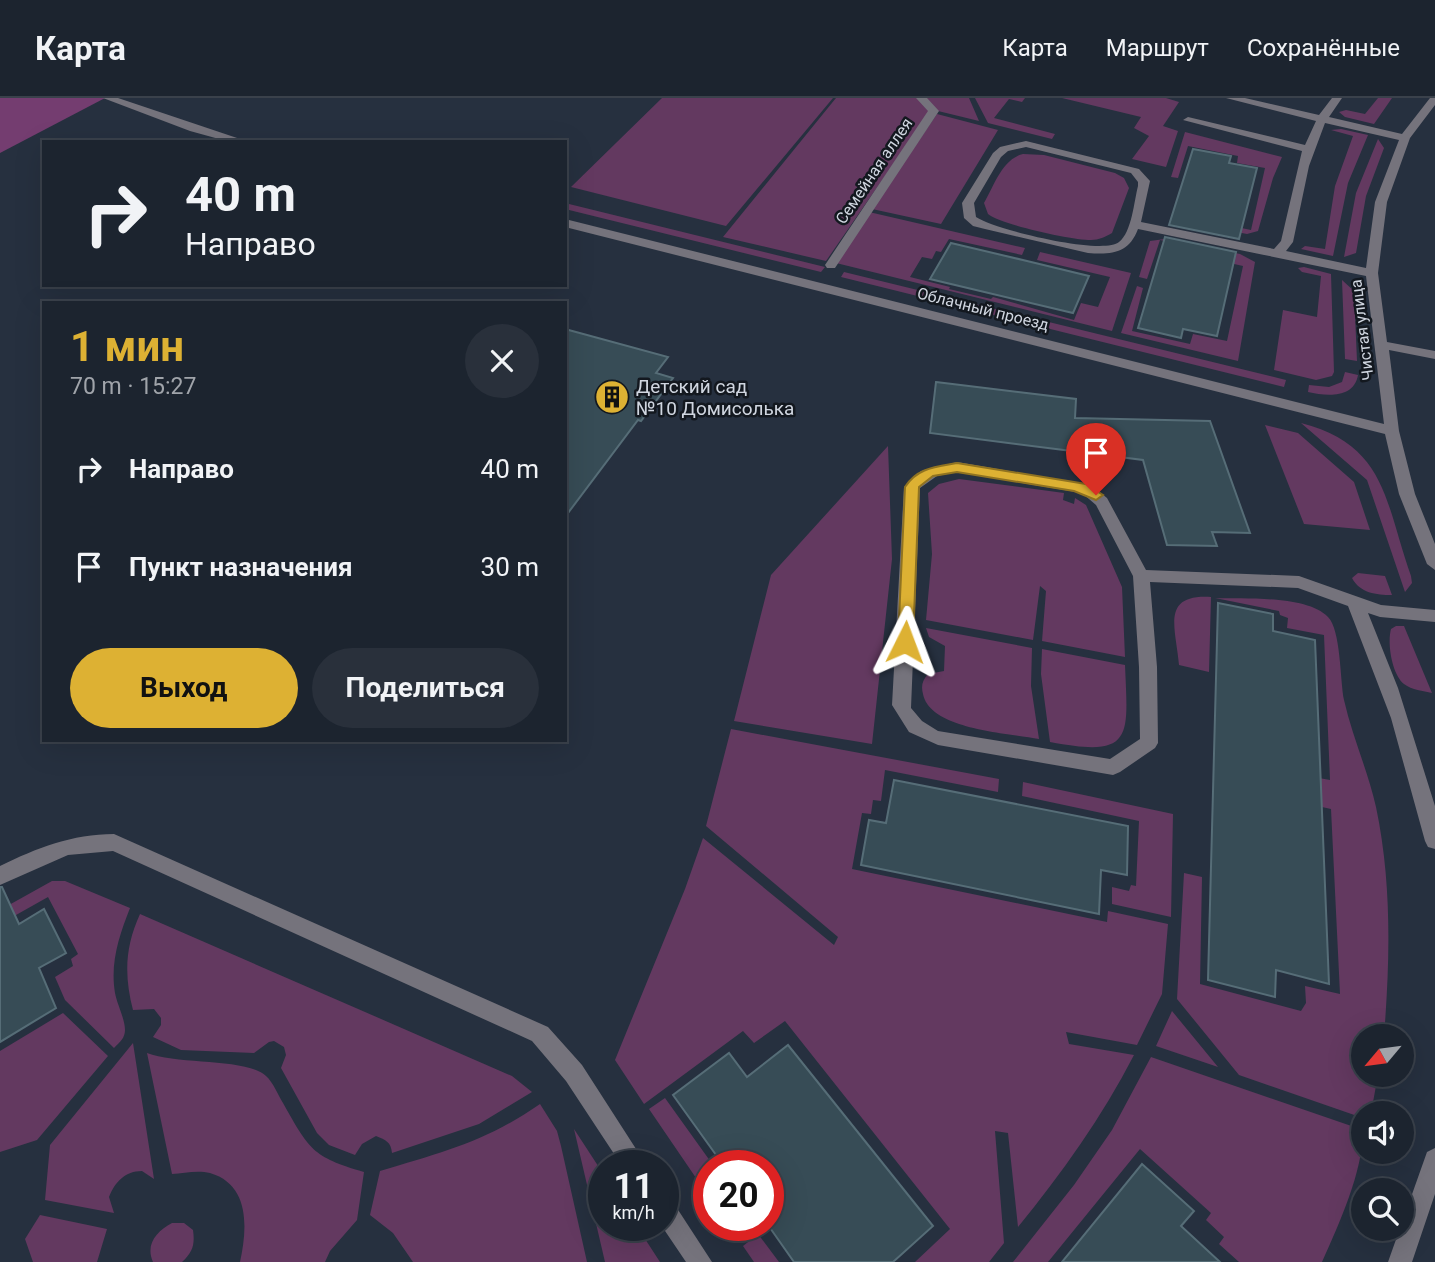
<!DOCTYPE html>
<html lang="ru">
<meta charset="utf-8">
<style>
body{margin:0;font-family:Roboto,sans-serif;background:#29303b;color:#f1f3f6;height:100vh;display:flex;flex-direction:column;font-size:26px;white-space:nowrap}
*{box-sizing:border-box;margin:0}
p{font-size:23px;color:#a0a4aa}
.icon{flex:none;width:38px;height:38px;fill:none;stroke:currentColor;stroke-width:2;stroke-linecap:round;stroke-linejoin:round}
.map{position:relative;flex:1;overflow:hidden}
.drawer{position:absolute;left:42px;top:203px;width:525px;height:441px;display:flex;flex-direction:column;background:#1c242f;border-radius:0px;box-shadow:0 7px 28px #0002,0 0 0 2px #3a414b}
.drawer>*{flex:none}
.guide{position:absolute;left:42px;top:42px;width:525px;height:147px;border-radius:0px;box-shadow:0 7px 28px #0002,0 0 0 2px #3a414b;background:#1c242f;color:#f1f3f6;overflow:hidden}
.needle{width:46px;rotate:241deg}
.buttons{position:absolute;left:1351px;top:926px;display:grid;gap:14px}
.buttons a{display:grid;place-items:center;width:63px;height:63px;border-radius:50%;background:#1c242f;box-shadow:0 7px 28px #0002,0 0 0 2px #3a414b;font-size:35px}
.speed{position:absolute;left:588px;top:1052px;display:flex;gap:14px;font-size:35px;font-weight:700;text-align:center}
.speed>*{display:grid;place-content:center;width:91px;height:91px;border-radius:50%;background:#1c242f;box-shadow:0 7px 28px #0002,0 0 0 2px #3a414b;line-height:1}
.speed small{font-size:18px;font-weight:400}
.speed .limit{border:10px solid #d22;background:#fff;color:#111}
.pin{position:absolute;display:grid;place-items:center;width:60px;height:60px;color:#fff;margin:-72px -30px;border-radius:50% 50% 50% 0;rotate:-45deg;box-shadow:0 0 7px #0007}
.pin .icon{rotate:45deg}
.me{position:absolute;width:77px;margin:-38px;rotate:3deg;stroke-linejoin:round;filter:drop-shadow(0 0 5px #0008)}
.turn{display:flex;align-items:center;gap:24px;height:147px;padding:0 28px;font-size:32px}
.turn .icon{width:91px;height:91px;stroke-width:2.5}
.turn b{display:block;font-size:49px;line-height:60px}
.round{display:grid;place-items:center;flex:none;width:74px;height:74px;border-radius:37px;background:#29303b}
.head{display:flex;align-items:center;justify-content:space-between;height:119px;padding:0 28px}
h1{font-size:42px;font-weight:700;line-height:52px;color:#ddb133}
.primary-button{display:flex;gap:14px;margin-top:auto;padding:14px 28px}
.primary-button a{flex:1;height:80px;border-radius:42px;background:#ddb133;color:#111;font-size:28px;font-weight:700;line-height:80px;text-align:center}
.primary-button a+a{background:#29303b;color:#f1f3f6}
ul{padding:0;list-style:none}
li{display:flex;align-items:center;gap:21px;height:98px;padding:0 28px}
li div{flex:1}
li b{display:block;font-size:26px}
li em{font-style:normal}
header{display:flex;align-items:center;gap:42px;box-sizing:border-box;height:98px;padding:0 35px;background:#1c242f;border-bottom:2px solid #3a414b}
header strong{font-size:33px}
nav{display:flex;gap:38px;margin-inline-start:auto;font-size:24px}
.map>svg:first-child{display:block}
</style>
<header>
<strong>Карта</strong>
<nav><a>Карта</a><a>Маршрут</a><a>Сохранённые</a></nav>
</header>
<div class="map">
<svg width="1435" height="1164" viewBox="0 0 1435 1164">
<rect width="100%" height="100%" fill="#26303f"/>
<!-- green -->
<path fill="#633960" d="M662,0H833L726,128L571,89Z
M836,0H917L930,13L826,163L723,139Z
M926,0H969L979,23L938,13Z
M975,0H1025L1022,4L1009,1L994,20L1055,36L1052,41L988,25Z
M1062,0H1166L1179,4L1163,28L1178,33L1166,69L1132,61L1149,38L1134,30L1141,19Z
M1378,0H1392L1374,26L1345,19L1339,14L1346,12L1365,16Z
M937,16L998,32L941,126L872,111Z
M1341,31L1368,37L1348,85L1333,158L1301,151L1305,148L1325,151L1335,88L1353,38L1331,32Z
M1185,34L1282,59L1273,80L1258,133L1247,136L1221,131L1222,126L1251,132L1265,70L1237,65L1238,58L1188,48L1178,80L1171,79Z
M1378,41L1384,50L1366,98L1356,155L1344,159L1356,95Z
M1023,56L1044,57L1115,75L1124,80L1129,90L1112,135C1105,139 1099,142 1091,142C1072,142 1002,127 988,116L984,105C994,88 1002,61 1023,56Z
M565,105L825,169L821,174L565,111Z
M869,114L1025,150L1022,157L949,141L941,154L936,153L932,161L922,159L910,179L950,189L949,191L991,201L993,199L1074,222L1081,205L1098,209L1110,179L1037,162L1040,154L1131,175L1112,233L836,165Z
M1165,141L1240,156L1255,164L1238,263L1121,235L1137,188L1143,190L1132,233L1190,246L1193,236L1227,243L1243,168L1212,161L1213,153L1160,142L1147,181L1139,179L1150,143Z
M1304,169L1331,176L1334,274L1332,278L1316,282L1274,272L1283,212L1317,219L1321,178L1302,174L1298,170Z
M844,174L1286,282L1284,289L841,179Z
M1342,182L1354,193L1357,263L1345,261Z
M1345,274L1358,277C1354,301 1326,298 1308,294L1309,287L1329,289L1342,284Z
M1301,325C1387,347 1385,405 1411,478L1412,485L1405,494L1367,382Z
M1265,327L1298,335L1354,384L1370,432L1304,426Z
M888,348L892,461L872,646L734,623L771,477Z
M959,381L1064,395L1063,402L1074,406L1075,400L1086,407L1122,489L1125,559L1042,543L1046,493L1040,488L1033,542L926,522L932,456L928,395L939,386Z
M1358,475L1385,478L1392,497C1376,497 1360,495 1352,480Z
M1211,499L1209,574L1179,567C1176,530 1160,496 1211,499Z
M1215,500C1245,501 1307,497 1328,519C1341,532 1340,582 1344,602C1352,638 1368,673 1376,709C1392,785 1390,862 1384,938H1363V976L1378,977L1371,1015H1363V1020L1239,977L1177,901L1184,775L1202,779L1200,886L1301,913L1306,905L1305,888L1340,896L1331,711L1295,703L1291,675L1330,682L1324,537L1287,530L1288,520L1280,517L1279,513Z
M1396,528H1404L1432,595C1423,593 1412,592 1404,586C1392,576 1387,546 1391,531Z
M926,530L1032,550L1031,588L1039,641C1009,635 930,632 923,596C921,588 922,583 928,576L944,573L945,548L929,539Z
M1042,551L1125,567C1128,640 1134,660 1050,644L1041,576Z
M731,631L999,681L998,694L885,672L881,703L873,702L871,716L862,715L852,771L1107,824L1108,813L1168,826L1162,896L1137,947L1066,934L1069,946L1134,957C1102,1019 1062,1075 1018,1129L1008,1035L995,1033L1004,1145L989,1164H915L950,1131L785,923L754,945L743,933L644,1006L615,962L685,791L703,740L834,847L838,839L706,728Z
M1023,684L1173,716L1171,819L1112,806V789L1129,793L1131,787L1136,788L1139,723L1022,698Z
M52,783H65L130,810C119,838 110,865 115,895C117,906 125,921 125,932C125,940 120,944 114,950L65,902L55,879L73,868L71,861L78,856L48,799L0,826V812Z
M140,816L512,978L532,994L479,1026L392,1055C391,1044 386,1042 376,1038L362,1046L355,1057L329,1047L317,1035L281,970L286,957L284,949L274,943L269,944L254,955L181,952L153,939L161,927V920L154,911L133,912C124,877 125,849 140,816Z
M1172,913L1218,969L1156,948Z
M63,915L108,958L37,1042L0,1054V953Z
M133,945L154,1081L142,1073C125,1073 115,1084 109,1099L114,1115L45,1102L50,1047Z
M147,955C178,967 248,960 266,978C273,984 278,997 283,1005C309,1051 312,1059 364,1074L357,1122L330,1153L325,1164H240C247,1132 251,1087 210,1075C198,1072 184,1075 172,1076Z
M1151,959L1363,1032C1363,1074 1339,1126 1322,1164H1239L1219,1146L1224,1139L1206,1122L1211,1115L1140,1051L1048,1164H1013L1074,1087L1112,1032Z
M665,1000L713,1067L709,1068V1099L649,1011Z
M540,1006L557,1033L561,1048L587,1164H413L393,1135L370,1117L380,1073C443,1054 485,1044 540,1006Z
M574,1031L604,1077V1127H636L660,1164H605Z
M40,1117L107,1131L97,1164H33L25,1141Z
M172,1125H184L193,1132C195,1146 193,1154 182,1164H153C145,1146 157,1133 172,1125Z
M758,1136L779,1164H754L743,1148Z"/>
<!-- forest -->
<path fill="#743d70" d="M0,0H105L0,55Z"/>
<!-- building -->
<path fill="#374c56" stroke="#566d77" stroke-width="2" d="M1193,51L1231,58L1229,65L1257,70L1239,141L1169,127Z
M1165,139L1236,154L1217,238L1183,231L1181,240L1138,230Z
M951,145L1027,163L1089,178L1073,215L930,181Z
M565,231L668,259L656,275L673,280L641,323L638,322L565,419Z
M936,284L1076,301L1075,320L1210,323L1250,435L1212,434L1217,448L1167,447L1143,362L930,335Z
M1218,505L1273,516V533L1315,542L1329,886L1276,872L1275,899L1208,882Z
M894,682L1128,728L1127,777L1101,772L1099,816L861,767L869,722L886,725Z
M0,789H2L19,826L44,811L66,855L39,870L56,910L0,944Z
M788,947L933,1128L893,1164H794L768,1127V1068H724L673,997L729,955L747,979Z
M1142,1066L1194,1113L1181,1128L1220,1164H1062Z"/>
<g fill="none" stroke-linecap="round" stroke-linejoin="round">
<!-- minor -->
<path fill="#75737c" fill-rule="evenodd" d="M103,0H118L249,44H230L190,33Z
M916,0H927L939,13L835,170H827L825,167L928,13Z
M1226,0H1245L1319,17L1332,0H1342L1329,19L1402,36L1430,0H1435V7L1410,40L1387,104L1378,175L1387,244L1435,253V261L1389,252L1399,333L1415,396L1435,446V472L1427,466L1399,396L1385,336L565,129V121L1384,326L1366,178L1138,131C1129,155 1112,157 1088,155L985,131L973,128L964,120L962,105L993,55L1000,49L1026,43L1139,71L1150,83L1141,124L1274,151L1281,143L1302,53L1183,22L1188,19L1305,47L1316,23ZM1325,25L1399,42L1375,104L1366,170L1286,153L1293,144L1309,68ZM1026,49L1131,75L1138,84V88C1134,103 1132,134 1119,144C1102,158 993,131 976,119L974,105L1001,59L1008,53Z
M957,364L1091,387L1107,400L1146,472L1299,478L1381,507L1435,512V524L1380,519L1368,515L1398,590L1435,708V751L1428,749L1425,743L1391,620L1348,508L1298,490L1150,484L1157,569L1158,645L1155,650L1120,674L1113,677L938,647L909,634L892,607L904,389L921,373ZM957,374L1082,395L1096,407L1133,478L1139,569L1140,641L1110,661L938,633L922,623L911,610L920,390L937,378Z
M114,736L548,929L582,967L647,1068H622L566,983L532,943L113,753L68,757L0,787V768C37,750 72,736 114,736Z
M1435,1050V1096L1412,1164H1388L1427,1054Z
M663,1097L671,1101L712,1164H686L661,1127H663Z"/>
</g>
<!-- route -->
<path fill="#ddb133" stroke="#907321" stroke-width="2" d="M957,365L1086,386L1103,397L1096,402L1074,393L957,374L933,378L919,389L913,544L905,550L898,544L905,389C917,370 935,369 957,365Z"/>
<!-- icons -->
<defs>
<g id="building-disc" transform="scale(1.75)"><circle r="9.5" fill="#ddb133" stroke="#13181f"/><path d="M-4-6H4V6H1V3H-1V6H-4ZM-2.5-4.3h1.7v1.8h-1.7ZM.8-4.3h1.7v1.8H.8ZM-2.5-1h1.7V.8h-1.7ZM.8-1h1.7V.8H.8Z" fill="#111"/></g>
</defs>
<g fill-rule="evenodd">
<use href="#building-disc" x="612" y="299"/>
</g>
<g text-anchor="middle" dominant-baseline="central" stroke-width="5" stroke-linejoin="round" paint-order="stroke">
<!-- far-street labels -->
<g font-size="16" fill="#d0d6e0" stroke="#13181f">
<text transform="translate(874 73) rotate(-56)">Семейная аллея</text>
<text transform="translate(983 211) rotate(14)">Облачный проезд</text>
<text transform="translate(1362 232) rotate(-97)">Чистая улица</text>
</g>
<!-- poi labels -->
<g font-size="19" fill="#d0d6e0" stroke="#13181f" text-anchor="start">
<text x="636" y="288">Детский сад<tspan x="636" dy="22">№10 Домисолька</tspan></text>
</g>
</g>
</svg>
<div class="buttons">
<a><svg class="needle" viewBox="-14 -14 28 28"><path d="M0-13l5 13h-10z" fill="#e53935"/><path d="M0 13l5-13h-10z" fill="#a0a4aa"/></svg></a>
<a><svg class="icon" aria-label="sound" viewBox="0 0 24 24"><path d="M4 9h4l5-4v14l-5-4H4zM17 9q2 3 0 6"/></svg></a>
<a><svg class="icon" aria-label="search" viewBox="0 0 24 24"><circle cx="10" cy="10" r="6"/><path d="M15 15l6 6"/></svg></a>
</div>
<div class="speed"><div>11<small>km/h</small></div><div class="limit">20</div></div>
<div class="pin" style="left:1096px;top:397px;background:#d93025"><svg class="icon" aria-label="arrive" viewBox="0 0 24 24"><path d="M6 21V4h12l-3 4 3 4H6"/></svg></div>
<svg class="me" style="left:905px;top:544px" viewBox="-20 -20 40 40"><path d="M0-17L14 15 0 8-14 15z" fill="#ddb133" stroke="#fff" stroke-width="4"/></svg>
<div class="guide">
<div class="turn"><svg class="icon" aria-label="right" viewBox="0 0 24 24"><path d="M7 20v-9h11M14 6l5 5-5 5"/></svg><div><b>40 m</b>Направо</div></div>
</div>
<section class="drawer">
<div class="head"><div><h1>1 мин</h1><p>70 m · 15:27</p></div><a class="round"><svg class="icon" aria-label="close" viewBox="0 0 24 24"><path d="M6 6l12 12M18 6L6 18"/></svg></a></div>
<ul>
<li><svg class="icon" aria-label="right" viewBox="0 0 24 24"><path d="M7 20v-9h11M14 6l5 5-5 5"/></svg><div><b>Направо</b></div><em>40 m</em></li>
<li><svg class="icon" aria-label="arrive" viewBox="0 0 24 24"><path d="M6 21V4h12l-3 4 3 4H6"/></svg><div><b>Пункт назначения</b></div><em>30 m</em></li>
</ul>
<div class="primary-button"><a>Выход</a><a>Поделиться</a></div>
</section>
</div>
